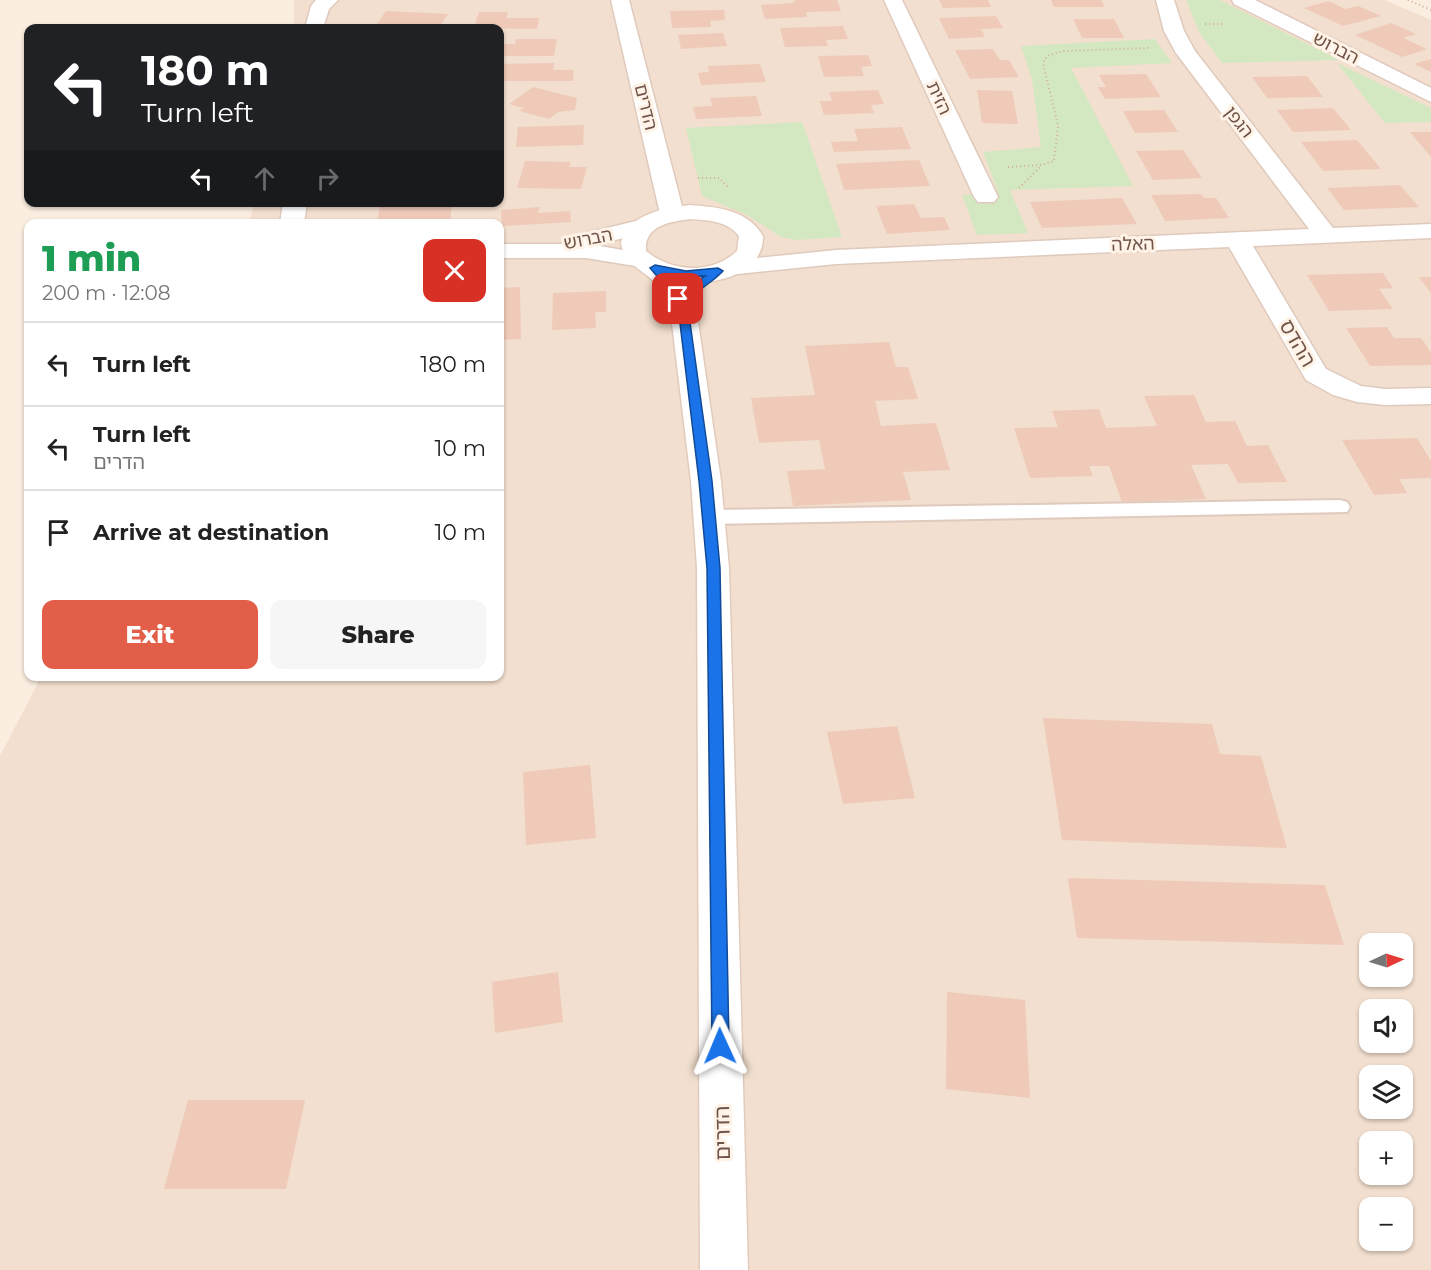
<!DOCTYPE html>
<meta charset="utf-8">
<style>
body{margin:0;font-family:Montserrat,"Noto Sans Hebrew",sans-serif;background:#f6f6f6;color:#222;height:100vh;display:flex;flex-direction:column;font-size:22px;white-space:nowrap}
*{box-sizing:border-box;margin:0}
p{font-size:20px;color:#767676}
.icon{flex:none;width:33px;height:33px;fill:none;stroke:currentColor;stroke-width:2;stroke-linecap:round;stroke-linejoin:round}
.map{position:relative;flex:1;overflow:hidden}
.panel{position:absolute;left:24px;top:219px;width:480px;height:462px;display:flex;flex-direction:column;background:#fff;border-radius:12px;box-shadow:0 2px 4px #0004}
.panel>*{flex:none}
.guide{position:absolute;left:24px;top:24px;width:480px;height:183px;border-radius:12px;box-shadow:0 2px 4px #0004;background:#202124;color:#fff;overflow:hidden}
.needle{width:39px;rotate:86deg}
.buttons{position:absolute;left:1359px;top:933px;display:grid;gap:12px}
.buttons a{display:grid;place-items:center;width:54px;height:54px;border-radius:12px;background:#fff;box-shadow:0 2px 4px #0004;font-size:30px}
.pin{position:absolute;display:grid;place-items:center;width:51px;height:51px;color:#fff;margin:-26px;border-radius:12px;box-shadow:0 3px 9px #0006}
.me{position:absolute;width:66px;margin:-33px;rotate:359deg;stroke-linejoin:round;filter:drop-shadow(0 0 4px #0008)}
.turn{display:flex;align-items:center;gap:21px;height:126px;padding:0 18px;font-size:27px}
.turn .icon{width:78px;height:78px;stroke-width:2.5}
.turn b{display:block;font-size:42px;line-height:51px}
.lanes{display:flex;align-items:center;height:57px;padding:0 18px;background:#0003;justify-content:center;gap:30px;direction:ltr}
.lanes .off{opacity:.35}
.round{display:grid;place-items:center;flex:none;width:63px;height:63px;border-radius:12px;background:#f6f6f6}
.overview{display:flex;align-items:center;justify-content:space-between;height:102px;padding:0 18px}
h1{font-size:36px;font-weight:800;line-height:45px;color:#1e9e55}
.action{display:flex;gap:12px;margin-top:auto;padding:12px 18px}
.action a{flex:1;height:69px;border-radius:12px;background:#e25e49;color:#fff;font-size:24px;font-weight:800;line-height:69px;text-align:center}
.action a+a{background:#f6f6f6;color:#222}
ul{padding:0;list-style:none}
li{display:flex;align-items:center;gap:18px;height:84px;padding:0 18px;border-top:2px solid #e0e0e0}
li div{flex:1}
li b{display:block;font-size:22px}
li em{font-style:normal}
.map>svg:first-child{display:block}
</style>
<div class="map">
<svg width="1431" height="1270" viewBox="0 0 1431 1270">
<rect width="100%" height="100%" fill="#fbeee0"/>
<!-- residential -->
<path fill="#f2dfcf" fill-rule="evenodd" d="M294,0H1385L1431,20V1270H0V756L41,677L500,676V224L248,223L255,203L500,202V28H294ZM1370,944H1402V976H1370ZM1370,1010H1402V1042H1370ZM1370,1076H1402V1108H1370ZM1370,1142H1402V1174H1370ZM1370,1208H1402V1240H1370Z"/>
<!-- green -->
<path fill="#d3e8c0" d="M1186,0H1220L1339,60L1222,63L1199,32Z
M1155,39L1172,63L1071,68L1133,186L1010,190L1028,233L977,235L962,195L998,192L983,152L1041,147L1032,79L1021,46Z
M1337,63L1431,108V122L1385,123Z
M802,122L842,237L796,240L781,237L747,215L702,196L686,128Z"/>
<!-- building -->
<path fill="#efcab9" d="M795,0H837L841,11L806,12L807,17L765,19L761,5L793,3Z
M939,0H988L991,7L943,8Z
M1051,0H1101L1105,7H1054Z
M1329,1L1345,9L1358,6L1381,16L1343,26L1304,8Z
M724,10L725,20L710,21L711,27L672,28L670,11Z
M386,11L448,14L440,26L376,25Z
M479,12H508L506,18H539L537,29L474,28Z
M996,16L1003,28L981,29L985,37L949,39L939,18Z
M1073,19H1114L1124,38H1082Z
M1391,23L1416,34L1403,38L1427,49L1402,57L1355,35Z
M843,26L848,39L826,40L828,46L785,47L780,28Z
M723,33L727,46L681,49L678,35Z
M516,39H557L554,56H500V44H515Z
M993,49L1000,60H1009L1019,77L970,79L955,50Z
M868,55L872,66L861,67L864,76L824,77L818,56Z
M1431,59V72L1414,64Z
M554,63L553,70H574L573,81H500V64Z
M760,64L766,82L701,85L698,73L709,72L708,66Z
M1146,74L1161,97L1105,99L1098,87H1106L1099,75Z
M1307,76L1323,97L1267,98L1252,77Z
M533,87L577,98L575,110L558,112L549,119L519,111L524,108L509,104Z
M878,90L884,104L871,105L874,113L824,115L820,101H832L829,92Z
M977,90L1012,91L1018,124L982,123Z
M756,96L762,116L696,119L693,107L712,106L710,98Z
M1333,108L1351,130L1293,132L1277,110Z
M1164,110L1178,132L1135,133L1123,111Z
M584,125L583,145L516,147L518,127Z
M902,127L911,149L834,152L831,142L858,141L854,129Z
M1410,132H1431V157Z
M1357,140L1381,169L1323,171L1301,142Z
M1183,150L1202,178L1153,180L1136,151Z
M919,160L930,186L844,190L836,164Z
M525,161L571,162L569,167H587L581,189L517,188Z
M1400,185L1419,207L1344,210L1327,188Z
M1201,194L1204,198H1216L1229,218L1165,221L1151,195Z
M1122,198L1137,224L1042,228L1030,202Z
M452,202L450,224H377L380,205Z
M914,204L921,218L944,217L950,230L887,234L876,206Z
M540,207L538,213L570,211L571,222L502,226L501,210Z
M1383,273L1393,288L1379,289L1393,309L1329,311L1307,275Z
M1419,277H1431V293Z
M520,287L521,339L500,340V288Z
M606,291V312H595L596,328L552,330L553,293Z
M1387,327L1394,338H1421L1431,352V365L1370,366L1346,328Z
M889,342L896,367H908L918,399L875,401L881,426L936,423L950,470L903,472L911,500L793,506L787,471L825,469L819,440L759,443L751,398L815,395L805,346Z
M1194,395L1206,422L1235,421L1247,446L1268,445L1287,482L1238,483L1228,464L1191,465L1206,499L1122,502L1109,466H1089L1093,476L1030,478L1014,428L1058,427L1052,411L1099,409L1106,428L1157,426L1144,396Z
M1417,438L1431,461V478L1399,479L1407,493L1374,495L1342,440Z
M1043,718L1212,724L1220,754L1261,756L1287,848L1062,840Z
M897,726L915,798L843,804L827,732Z
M590,765L596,838L526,845L523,772Z
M1068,878L1325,885L1344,945L1077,938Z
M558,972L563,1022L495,1033L492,982Z
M947,992L1025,1000L1030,1098L946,1089Z
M188,1100H305L286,1189H164Z"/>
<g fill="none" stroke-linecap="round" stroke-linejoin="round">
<!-- lane casing -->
<g stroke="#dfcabd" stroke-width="4">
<path id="lane" d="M1340,500L1347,502L1350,507L1347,512L709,524L702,522L699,517L702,512L709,510Z"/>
</g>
<!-- street casing -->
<g stroke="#dfcabd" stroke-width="3">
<path id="street" d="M316,0H338L329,9L323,28H305L311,6Z
M611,0H629L684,214L680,219H664L660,214Z
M884,0H902L998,197L994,202H978L974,197Z
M1156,0H1174L1184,31L1195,51L1333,228L1431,224V238L1253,246L1326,369L1361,386L1385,389L1431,388V404L1385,405L1357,402L1333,395L1306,380L1229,247L836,264L728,275L719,273L716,268L719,263L728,261L836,250L1309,229L1176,53L1164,31Z
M1232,0H1255L1431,88V102L1234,4Z
M283,202H307L304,224H280Z
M640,220L648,222L652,227L648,232L595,245L650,255L653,260L650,265L641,267L586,258H500V244H563L566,238Z"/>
</g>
<!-- secondary casing -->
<g stroke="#e3cbbb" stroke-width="3">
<path id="secondary" d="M690,205C718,207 748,210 763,236C764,275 712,286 681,282L697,315L721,481L729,568L748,1270H700L697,568L691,481L671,315C668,308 666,299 663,292C651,272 623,267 621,242C631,213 662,209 690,205ZM690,219C707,220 728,221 739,236L737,251C712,275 671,272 646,251C644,225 670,222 690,219Z"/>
</g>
<!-- path -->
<path stroke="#d4ad9d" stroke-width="2" stroke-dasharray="1 3" stroke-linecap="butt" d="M1408,0L1431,10
M1205,24H1222
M1008,167L1042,165L1054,161L1058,126L1043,63L1047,56L1063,51L1149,48
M698,178H719L728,187
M1019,188L1041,166"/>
<!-- lane -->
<use href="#lane" fill="#fff" fill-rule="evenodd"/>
<!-- street -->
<use href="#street" fill="#fff" fill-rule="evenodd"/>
<!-- secondary -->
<use href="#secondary" fill="#fff" fill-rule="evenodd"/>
</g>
<!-- route -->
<path fill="#1a73e8" stroke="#114b97" stroke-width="1.5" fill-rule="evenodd" d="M655,265L686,271L718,268L723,271C706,289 694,286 689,315L712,481L720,568L729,1046L727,1051L720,1054L714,1051L712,1046L707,568L699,481L679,315L681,301H674C667,289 660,279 650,268ZM667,274L686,277L705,276L691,285L683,298Z"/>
<g text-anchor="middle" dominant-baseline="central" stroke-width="6" stroke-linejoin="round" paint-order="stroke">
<!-- far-street labels -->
<g font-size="18" fill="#715449" stroke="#fef3e6">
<text transform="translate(1336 48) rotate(27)">הברוש</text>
<text transform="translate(939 98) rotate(65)">הזית</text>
<text transform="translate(646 107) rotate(76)">הדרים</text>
<text transform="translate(1239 122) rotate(52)">הגפן</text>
<text transform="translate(588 239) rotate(-11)">הברוש</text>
<text transform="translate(1133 244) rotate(-2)">האלה</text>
</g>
<!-- street labels -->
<g font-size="21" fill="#715449" stroke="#fef3e6">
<text transform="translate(1298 343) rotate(60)">ההדס</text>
<text transform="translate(722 1133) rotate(-91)">הדרים</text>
</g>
</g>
</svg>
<div class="buttons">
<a><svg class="needle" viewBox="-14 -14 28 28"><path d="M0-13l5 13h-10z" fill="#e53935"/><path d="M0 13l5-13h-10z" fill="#767676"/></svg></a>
<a><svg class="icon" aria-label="sound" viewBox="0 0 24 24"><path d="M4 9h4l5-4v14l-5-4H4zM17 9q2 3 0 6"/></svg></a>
<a><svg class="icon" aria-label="layers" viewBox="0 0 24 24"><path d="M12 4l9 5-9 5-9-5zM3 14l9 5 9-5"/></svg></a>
<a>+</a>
<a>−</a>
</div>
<div class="pin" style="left:678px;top:299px;background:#d93025"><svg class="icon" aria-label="arrive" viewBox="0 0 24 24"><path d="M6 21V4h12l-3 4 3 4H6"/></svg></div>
<svg class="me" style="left:720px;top:1046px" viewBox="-20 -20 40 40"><path d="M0-17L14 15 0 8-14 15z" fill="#1a73e8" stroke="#fff" stroke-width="4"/></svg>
<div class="guide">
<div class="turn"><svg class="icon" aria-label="left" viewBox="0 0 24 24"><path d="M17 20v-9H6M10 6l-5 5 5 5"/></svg><div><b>180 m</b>Turn left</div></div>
<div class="lanes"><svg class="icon" aria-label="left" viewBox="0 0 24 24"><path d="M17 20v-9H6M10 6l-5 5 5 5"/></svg><svg class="icon off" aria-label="ahead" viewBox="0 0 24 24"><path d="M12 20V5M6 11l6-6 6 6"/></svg><svg class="icon off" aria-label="right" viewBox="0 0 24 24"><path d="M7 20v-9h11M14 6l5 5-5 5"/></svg></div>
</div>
<section class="panel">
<div class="overview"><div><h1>1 min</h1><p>200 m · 12:08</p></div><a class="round" style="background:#d93025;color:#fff"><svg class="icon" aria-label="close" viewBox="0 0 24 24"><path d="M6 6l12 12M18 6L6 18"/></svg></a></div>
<ul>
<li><svg class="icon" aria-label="left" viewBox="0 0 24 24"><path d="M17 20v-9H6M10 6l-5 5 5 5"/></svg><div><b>Turn left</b></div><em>180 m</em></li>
<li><svg class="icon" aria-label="left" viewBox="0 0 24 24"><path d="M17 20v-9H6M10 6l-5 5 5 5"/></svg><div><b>Turn left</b><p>הדרים</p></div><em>10 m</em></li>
<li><svg class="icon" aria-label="arrive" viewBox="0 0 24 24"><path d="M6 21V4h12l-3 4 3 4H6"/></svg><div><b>Arrive at destination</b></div><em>10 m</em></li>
</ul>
<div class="action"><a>Exit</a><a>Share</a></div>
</section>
</div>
